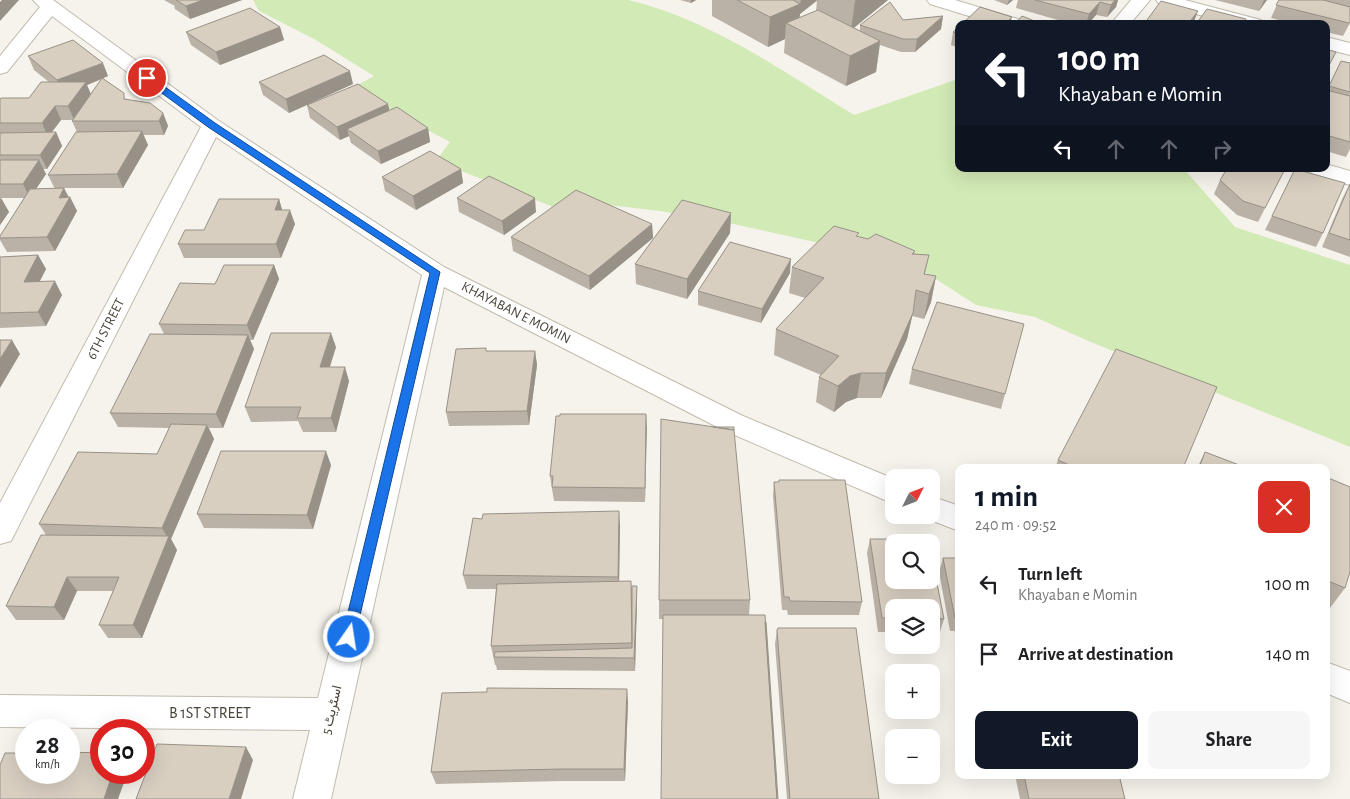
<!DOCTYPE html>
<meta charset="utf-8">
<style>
body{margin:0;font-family:"Alegreya Sans",Vazirmatn,sans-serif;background:#f6f6f6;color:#202124;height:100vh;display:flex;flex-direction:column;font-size:19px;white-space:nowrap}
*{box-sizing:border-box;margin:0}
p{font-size:16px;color:#757577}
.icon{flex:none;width:28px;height:28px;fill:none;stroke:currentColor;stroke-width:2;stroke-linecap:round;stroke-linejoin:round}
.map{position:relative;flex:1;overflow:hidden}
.drawer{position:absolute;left:955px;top:464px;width:375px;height:315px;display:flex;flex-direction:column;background:#fff;border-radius:10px;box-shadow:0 5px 20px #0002}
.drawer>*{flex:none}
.guide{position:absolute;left:955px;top:20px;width:375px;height:152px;border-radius:10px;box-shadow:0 5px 20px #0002;background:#111827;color:#fff;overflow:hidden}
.needle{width:32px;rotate:48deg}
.fabs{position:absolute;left:885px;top:469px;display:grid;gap:10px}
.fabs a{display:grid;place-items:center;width:55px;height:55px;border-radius:10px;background:#fff;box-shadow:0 5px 20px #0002;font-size:25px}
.speed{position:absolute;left:15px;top:719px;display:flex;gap:10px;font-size:25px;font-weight:700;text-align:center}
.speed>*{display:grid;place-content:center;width:65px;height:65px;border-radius:50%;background:#fff;box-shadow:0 5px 20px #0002;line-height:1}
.speed small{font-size:12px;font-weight:400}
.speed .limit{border:8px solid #d22;background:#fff;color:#111}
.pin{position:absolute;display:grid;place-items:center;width:42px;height:42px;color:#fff;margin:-21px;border:2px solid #fff;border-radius:50%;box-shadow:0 1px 5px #0007}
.me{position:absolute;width:55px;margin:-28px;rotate:13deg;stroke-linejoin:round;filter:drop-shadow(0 0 4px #0008)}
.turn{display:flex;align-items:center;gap:18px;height:105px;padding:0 20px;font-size:22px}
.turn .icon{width:65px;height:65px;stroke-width:2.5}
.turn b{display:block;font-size:35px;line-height:42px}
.lanes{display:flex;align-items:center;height:48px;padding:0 20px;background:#0003;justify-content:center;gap:25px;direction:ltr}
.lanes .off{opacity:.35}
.round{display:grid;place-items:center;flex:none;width:52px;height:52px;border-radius:10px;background:#f6f6f6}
.summary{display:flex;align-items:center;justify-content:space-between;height:85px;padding:0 20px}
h1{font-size:30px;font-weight:700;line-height:38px;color:#111827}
.primary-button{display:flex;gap:10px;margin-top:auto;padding:10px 20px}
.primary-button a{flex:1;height:58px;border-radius:10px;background:#111827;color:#fff;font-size:20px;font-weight:700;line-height:58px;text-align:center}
.primary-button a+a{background:#f6f6f6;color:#202124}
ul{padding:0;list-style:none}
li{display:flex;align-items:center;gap:15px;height:70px;padding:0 20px}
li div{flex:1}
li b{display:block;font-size:19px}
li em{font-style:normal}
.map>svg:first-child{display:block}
</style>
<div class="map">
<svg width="1350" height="799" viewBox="0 0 1350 799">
<rect width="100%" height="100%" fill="#f6f3ec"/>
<!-- green -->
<path fill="#d2eab5" d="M253,0H628C712,20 782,71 854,115L955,80L959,81V169H1184L1235,227L1350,265V447L1086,340L1035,317L976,305L925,272L872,255L734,224L660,211L565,200L556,208L436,161L450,142L350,89L374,76L316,40L259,11Z"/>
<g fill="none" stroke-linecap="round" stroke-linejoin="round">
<!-- minor casing -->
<g stroke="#c2bbae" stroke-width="2">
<path id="minor" d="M33,0H53L219,121L444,267L743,416L894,479V504L723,430L444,287L331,799H293L310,730L0,727V695L318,698L422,275L216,137L11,541L0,544V503L201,127L52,16L7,72L0,74V56L40,7Z
M927,0H955L1021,20L1024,24H995L930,4Z
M1131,0H1150L1130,24H1111Z
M1156,0H1185L1261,20L1264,24H1233L1159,4Z
M1326,37L1350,43V55L1326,49Z
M1326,164L1350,171V185L1312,174L1309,169H1326Z
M931,496L959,506V531L920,516V515H931Z
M1326,662L1350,671V703L1326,693Z"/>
</g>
<!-- minor -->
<use href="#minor" fill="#fff" fill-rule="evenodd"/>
</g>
<!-- wall -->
<path fill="#bab2a6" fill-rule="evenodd" d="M164,0H242L190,19L175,9L174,5H173Z
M680,0H696L691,3Z
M712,0H888L854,28L860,31V25L903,20L943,16L941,29L915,52H901L880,45L876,72L846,86L784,53L785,39L768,47L712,16ZM817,1L816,11L799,18L800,14Z
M994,0H1013L1007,5Z
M1018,0H1118L1116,7L1107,17L1096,15L1088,24H1072L1016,8Z
M1215,0H1267L1259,11Z
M1279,0H1350V23L1343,36L1326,32V24H1294L1271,18Z
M280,27L284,40L220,65L191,45L186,32Z
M959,27V48L951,45L953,32Z
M28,56L108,76L103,78L127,100L163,113L168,126L164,135H143L148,145L123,188H64L69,197H70L77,211L55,251L7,252L0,240V236L24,198H1L9,212L0,225V99L29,98L49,82L34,70ZM102,79L91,94L87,85ZM61,120H74L72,121L77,132L48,175L55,189H36L46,174L43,169H47L62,146L56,132H52Z
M1341,61L1350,63V149L1346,157L1326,151V90H1327Z
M259,82L353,84L308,104L389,111L428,128L430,142L381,164L351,143L349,136L340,140L310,118L307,105L289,113L263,95Z
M461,169L463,183L416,210L385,191L382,177Z
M1285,169L1258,222L1237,215L1214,194L1220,180Z
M1295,169L1323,233L1316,247L1265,230Z
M1350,184V257L1322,247L1343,197Z
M457,198L536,212L504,235L459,212Z
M279,199L282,210L295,224L281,258H184L178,244L204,230Z
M731,213L730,233L687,299L636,284L635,264Z
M652,224L653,238L590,290L513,251L511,237Z
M859,237L915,251L914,254L929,255L925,274L936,276L931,302L924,319L912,316L907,339L881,398H857L846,402L834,412L816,402L819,377L821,375L774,355L776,329L805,298L789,293L792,267Z
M38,255L46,269L40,281L62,295L46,326L0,328V257Z
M274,265L279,279L253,340H250L254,349L223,428H209L214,439L171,539L177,550L142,638H108L99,625L113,591H77L64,620H16L6,606L46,535L39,524L157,454L169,428L118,427L110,413L164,334L159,324L215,284Z
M790,273L761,323L698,305V291Z
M336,347L330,367L349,381L336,432H303L298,421L251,422L245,407Z
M486,348V351H535L537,365L529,425L449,426L446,412Z
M912,369L1005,394L1001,409L909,384Z
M646,414L645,502L554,501L550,476Z
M1205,452L1247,468H1197Z
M1058,460L1183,468H1055Z
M331,465L313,529L204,528L197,514Z
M1326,477L1345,588L1330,608L1326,606Z
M774,482L862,602L859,615H788L787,610H782L773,496Z
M620,525L619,581L632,587L637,600L635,671L497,670L496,665H495L491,646L496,589H467L463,575Z
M870,539L944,619L940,632H931V608H894V632H878L867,553Z
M943,558H959V631H950L939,572Z
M659,600H750L749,615L663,619H659Z
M777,630L879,799H787L775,644Z
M487,692L628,702L625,781H563L436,784L431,772Z
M1015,775H1119L1125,799H1020Z"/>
<!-- shaded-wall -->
<path fill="#979187" d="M2,0H19L0,21V2Z
M203,0H242L190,19L186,6Z
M691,0H696L691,3Z
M801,0H817L800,14L798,29L786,23L785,39L768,47L770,17L800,4Z
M856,0H888L851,30L855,1Z
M1009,0H1013L1007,5Z
M1115,0H1118L1116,7L1107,17L1111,5Z
M1264,0H1267L1259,11Z
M1100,2L1096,15L1088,24H1086L1089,14Z
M1198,11L1193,24H1188Z
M943,16L941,29L915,52L917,39Z
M1012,17L1010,24H1005Z
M280,27L284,40L220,65L216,52Z
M880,41L876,72L846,86L850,56Z
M103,63L108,76L87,85L91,95L74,120L57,80Z
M350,71L353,84L289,113L286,99Z
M388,104L391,118L347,129L349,136L340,140L337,127Z
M55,106L61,120L48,137L42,123Z
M163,113L168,126L164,135L159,121Z
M428,128L430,142L381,164L378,151Z
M142,131L148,145L123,188L117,174Z
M56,132L62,146L47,169L40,155Z
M39,160L46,174L30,198L23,184Z
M461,169L463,183L416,210L413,196Z
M64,188L69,199L70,197L77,211L55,251L47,237L59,198Z
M1,198L9,212L0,225V200Z
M535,198L536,212L504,235L502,221Z
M279,199L283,213L275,210Z
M290,210L295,224L281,258L276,244Z
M731,213L730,233L687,299V279Z
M652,224L653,238L590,290L589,276Z
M38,255L46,269L32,296L24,282Z
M791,259L790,273L761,323L762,309Z
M274,265L279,279L253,340L247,325Z
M936,276L931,302L924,319L929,294Z
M55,281L62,295L46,326L38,312Z
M913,313L907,339L881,398L886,373Z
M331,333L336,347L325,381L320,367Z
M248,335L254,349L223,428L216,414Z
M12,340L20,354L0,388V359Z
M535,351L537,365L529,425L527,411Z
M345,367L349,381L336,432L331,418Z
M861,373L857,398L846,402L834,412L838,386L850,376Z
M646,414L647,428L645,502V488Z
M207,425L214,439L171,539L177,550L142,638L133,625L168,538L162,528Z
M326,451L331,465L313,529L307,515Z
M619,511L620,525L619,590L618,577Z
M67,577L77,591L64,620L54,607Z
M637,586V600L635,671L634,658Z
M627,689L628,702L625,781L624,769Z
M246,747L253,760L241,799H229Z
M113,772H128L118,799H104Z"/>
<!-- building -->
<path fill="#d8cfc1" stroke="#979187" d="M176,0H203L186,6Z
M737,0H793L800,4L770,17Z
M1035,0H1115L1111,5L1100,2L1089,14Z
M1279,0H1323L1350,7V22L1349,23L1276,5Z
M1161,1L1198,11L1188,24H1144Z
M890,2L903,20L943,16L917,39H903L860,25Z
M980,7L1012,17L1005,24H962Z
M250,8L280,27L216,52L186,32Z
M1207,9L1246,19L1243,24H1196Z
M818,10L880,41L850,56L786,23Z
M1022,16L1042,24H1015Z
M959,27V34L953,32Z
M73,40L103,63L57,80L28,56Z
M1326,49L1336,52L1326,71Z
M324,55L350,71L286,99L259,82Z
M1341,61L1350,63V92L1329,86Z
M102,78L124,93V99L150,103L163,113L159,121H72Z
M41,82H86L68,106H55L42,123H0V99L1,98H29Z
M358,84L388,104L337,127L307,105Z
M1326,90L1350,96V142L1326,135Z
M397,107L428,128L378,151L347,129Z
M142,131L117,174L48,175L76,132Z
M56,132L40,155H0V133Z
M430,151L461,169L413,196L382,177Z
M0,160H39L23,184H0Z
M1227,169H1285L1265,208L1243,201L1220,180Z
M1295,169L1345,183L1323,233L1272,216Z
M489,176L535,198L502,221L457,198Z
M1350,184V240L1329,233Z
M64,188L59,198L70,197L47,237L0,238V236L30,189Z
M576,190L652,224L589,276L511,237Z
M219,199H279L275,210H290L276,244H178L185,230H204Z
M682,200L731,213L687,279L635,264Z
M834,226L859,233L856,236L868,239L876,234L915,251L912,254L929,255L924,274L936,276L929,294L916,290L913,313L886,373H861L850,376L838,386L819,377L839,356L776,329L824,278L792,267Z
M730,242L791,259L762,309L698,291Z
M38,255L24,282L55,281L38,312L0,313V257Z
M224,265H274L247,325L159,324L180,283L215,284Z
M937,302L1024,324L1005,394L912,369Z
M271,333H331L320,367H345L331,418H297L301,407H245Z
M150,334L248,335L216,414L110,413Z
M0,340H12L0,359Z
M486,348V351H535L527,411L446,412L456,349Z
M1116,349L1217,387L1183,468H1076L1058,460Z
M560,414H646L645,488L552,487L553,476H550L556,416H560Z
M661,419L734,430L750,600H659Z
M171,424L207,425L162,528L39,524L78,452L157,454Z
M713,427H734V430Z
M221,451H326L307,515L197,514Z
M1205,452L1247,468H1199Z
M1326,477L1350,487V572L1345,588L1326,580Z
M779,480H845L862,602L790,601L789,597H784L774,482H779Z
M619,511L618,577L463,575L473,518L482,519L483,514Z
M41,535L169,536L133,625H99L119,577H67L54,607L6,606Z
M870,539H928L929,542H894V580H931V553L944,619L931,618V608H894V618H882Z
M943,558H959V618H955Z
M631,581L632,643L491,646L497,584Z
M632,586H637L634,658L494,657L495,652L632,648Z
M663,615H765L777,799H661Z
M765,622H766L778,799H777Z
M778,628H856L879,799H790L777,630Z
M487,688L627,689L624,769H561L431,772L442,693L487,692Z
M157,744L246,747L229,799H136Z
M101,752V772H113L104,799H0V765L5,753H26V772H69V753Z
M1024,775H1119L1125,799H1029Z"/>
<!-- route -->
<path fill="#1a73e8" stroke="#114b97" d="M144,76H150L215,123L440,272L354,641L349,643L344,641L342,637L430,273L208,127L144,80Z"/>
<g text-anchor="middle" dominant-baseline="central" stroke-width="4" stroke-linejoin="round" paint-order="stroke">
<!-- street labels -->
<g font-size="14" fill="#4b4439" stroke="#fff">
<text transform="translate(516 313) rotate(27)">KHAYABAN E MOMIN</text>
<text transform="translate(106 329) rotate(-63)">6TH STREET</text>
<text transform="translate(332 710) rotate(-77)">اسٹریٹ 5</text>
</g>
<!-- near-street labels -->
<g font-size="16" fill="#4b4439" stroke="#fff">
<text x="210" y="713">B 1ST STREET</text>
</g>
</g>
</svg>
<div class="fabs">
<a><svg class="needle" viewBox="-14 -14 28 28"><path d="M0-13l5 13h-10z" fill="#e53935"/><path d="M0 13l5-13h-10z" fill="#757577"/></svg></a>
<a><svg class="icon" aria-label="search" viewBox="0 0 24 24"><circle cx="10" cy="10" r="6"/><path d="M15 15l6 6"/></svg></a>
<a><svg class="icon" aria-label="layers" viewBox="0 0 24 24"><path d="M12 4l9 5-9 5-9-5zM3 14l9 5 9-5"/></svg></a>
<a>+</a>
<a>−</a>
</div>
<div class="speed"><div>28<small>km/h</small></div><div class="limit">30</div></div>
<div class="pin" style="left:147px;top:78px;background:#d93025"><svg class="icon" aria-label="arrive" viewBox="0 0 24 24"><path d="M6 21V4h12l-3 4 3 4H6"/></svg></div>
<svg class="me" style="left:349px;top:637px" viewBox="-20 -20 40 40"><circle r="17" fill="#1a73e8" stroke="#fff" stroke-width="3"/><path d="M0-11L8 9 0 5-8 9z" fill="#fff"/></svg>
<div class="guide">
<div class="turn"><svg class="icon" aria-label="left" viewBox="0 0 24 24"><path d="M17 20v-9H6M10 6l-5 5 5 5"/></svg><div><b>100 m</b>Khayaban e Momin</div></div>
<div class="lanes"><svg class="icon" aria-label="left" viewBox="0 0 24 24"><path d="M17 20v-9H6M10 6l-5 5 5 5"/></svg><svg class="icon off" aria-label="ahead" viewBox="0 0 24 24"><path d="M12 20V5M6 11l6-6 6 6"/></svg><svg class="icon off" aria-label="ahead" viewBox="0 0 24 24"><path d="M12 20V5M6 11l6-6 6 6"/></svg><svg class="icon off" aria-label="right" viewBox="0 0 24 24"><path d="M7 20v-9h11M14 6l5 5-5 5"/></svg></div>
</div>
<section class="drawer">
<div class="summary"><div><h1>1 min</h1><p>240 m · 09:52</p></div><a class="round" style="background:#d93025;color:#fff"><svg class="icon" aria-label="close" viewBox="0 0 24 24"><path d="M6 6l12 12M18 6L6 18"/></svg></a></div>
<ul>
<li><svg class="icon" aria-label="left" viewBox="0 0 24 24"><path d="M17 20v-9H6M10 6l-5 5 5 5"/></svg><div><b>Turn left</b><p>Khayaban e Momin</p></div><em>100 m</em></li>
<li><svg class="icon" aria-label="arrive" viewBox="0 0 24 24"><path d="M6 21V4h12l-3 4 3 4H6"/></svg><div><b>Arrive at destination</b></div><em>140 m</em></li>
</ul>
<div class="primary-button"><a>Exit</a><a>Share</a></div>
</section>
</div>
